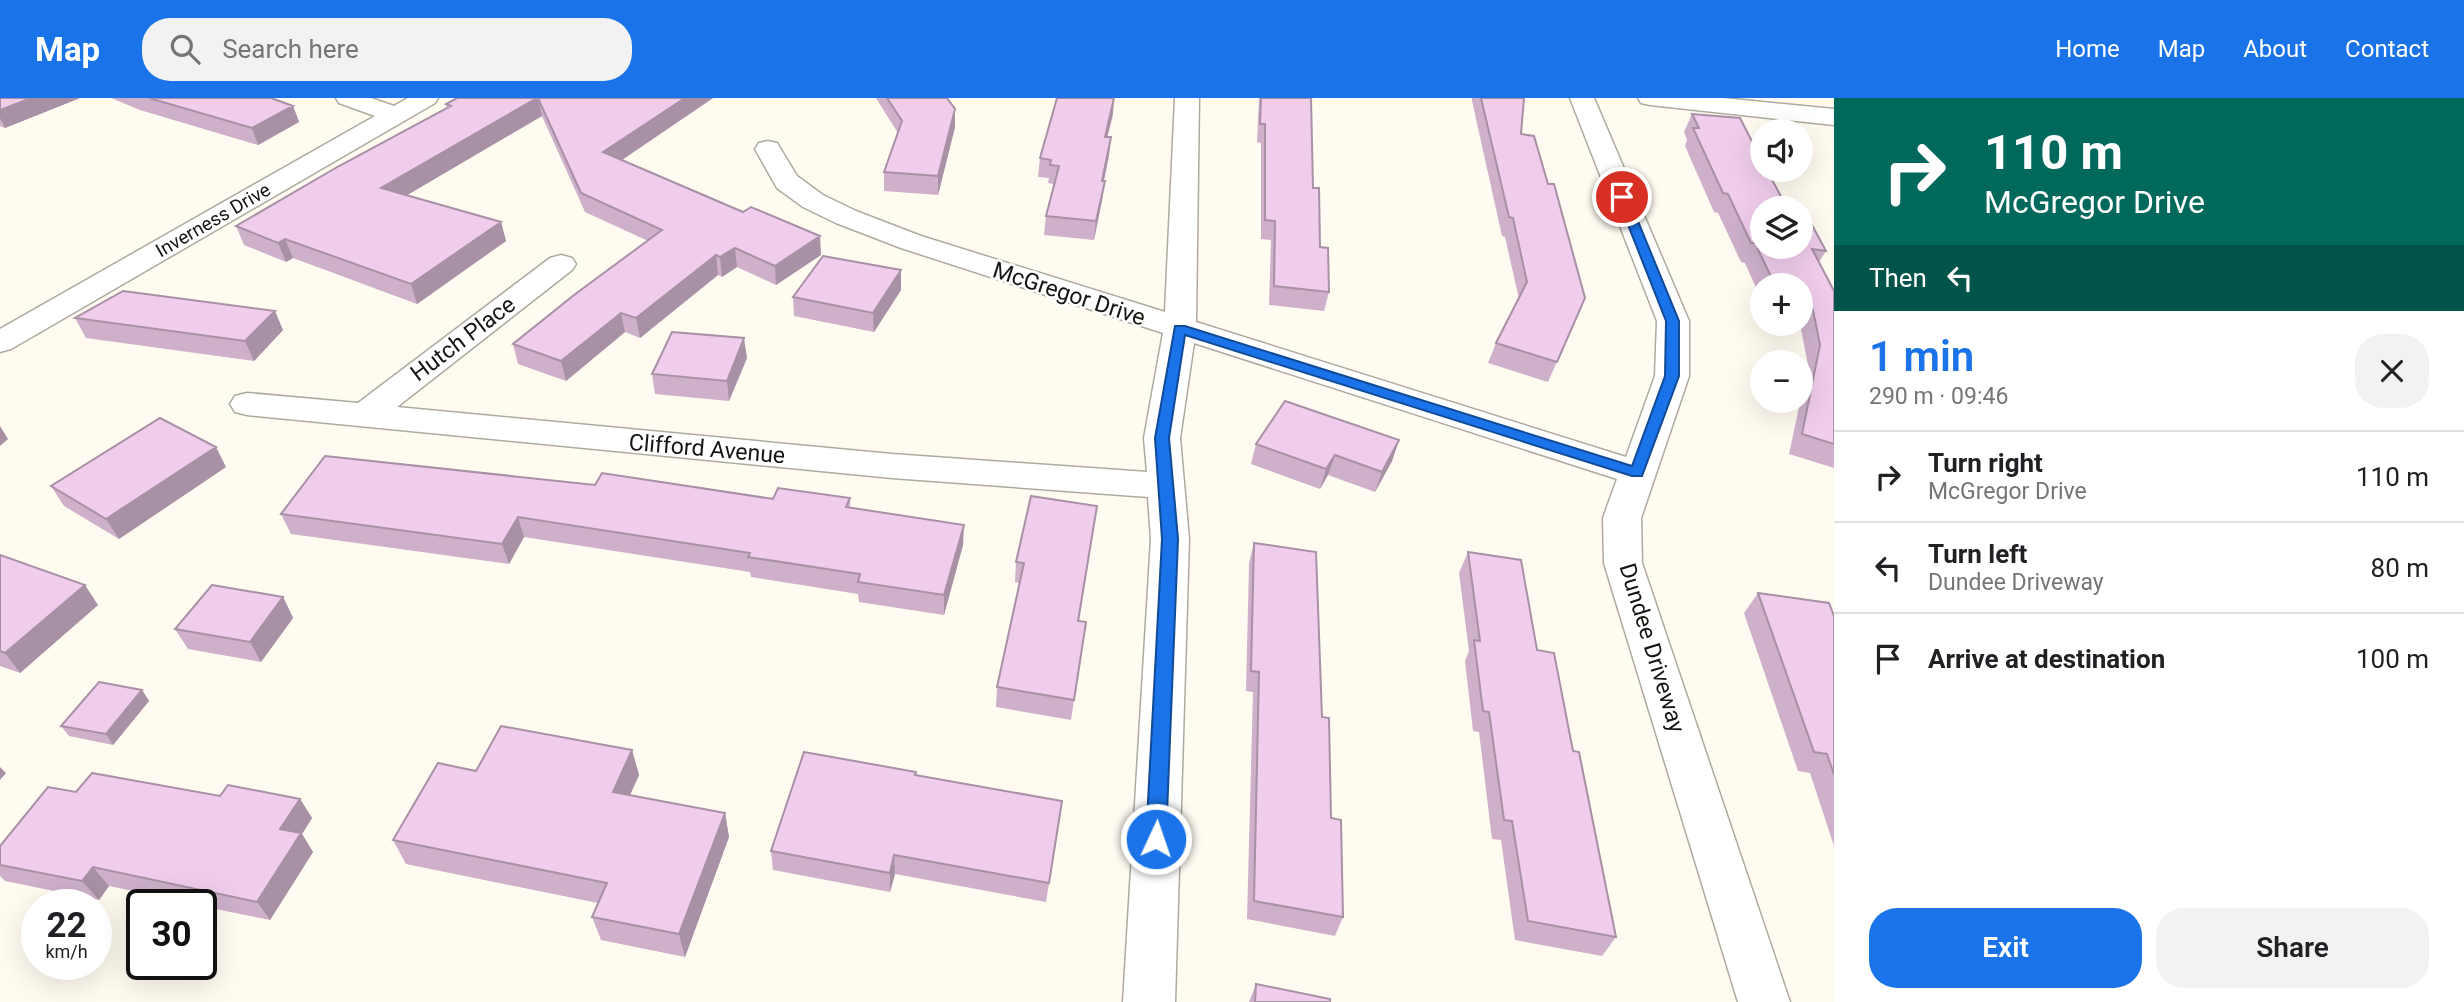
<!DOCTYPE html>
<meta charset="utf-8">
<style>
body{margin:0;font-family:Roboto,sans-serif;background:#f2f2f2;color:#202124;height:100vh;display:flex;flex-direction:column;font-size:26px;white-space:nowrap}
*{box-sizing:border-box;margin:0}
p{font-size:23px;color:#757577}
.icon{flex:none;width:38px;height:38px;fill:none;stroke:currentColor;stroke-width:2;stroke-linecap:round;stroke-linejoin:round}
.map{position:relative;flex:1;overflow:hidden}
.drawer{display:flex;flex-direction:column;background:#fff;width:630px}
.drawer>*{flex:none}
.hud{background:#00695c;color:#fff;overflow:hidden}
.buttons{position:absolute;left:1750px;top:21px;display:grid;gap:14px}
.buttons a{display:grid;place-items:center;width:63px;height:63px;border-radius:50%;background:#fff;box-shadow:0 7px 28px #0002;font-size:35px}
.speed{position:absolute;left:21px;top:791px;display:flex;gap:14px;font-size:35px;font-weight:700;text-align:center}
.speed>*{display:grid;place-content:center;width:91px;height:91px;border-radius:50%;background:#fff;box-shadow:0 7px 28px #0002;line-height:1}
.speed small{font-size:18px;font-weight:400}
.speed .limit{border:4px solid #111;border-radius:10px;background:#fff;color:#111}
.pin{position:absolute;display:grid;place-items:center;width:60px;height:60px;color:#fff;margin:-30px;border:4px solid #fff;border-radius:50%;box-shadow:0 2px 7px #0007}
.me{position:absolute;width:77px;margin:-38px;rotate:3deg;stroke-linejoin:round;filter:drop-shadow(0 0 5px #0008)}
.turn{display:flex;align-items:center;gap:24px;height:147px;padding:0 35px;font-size:32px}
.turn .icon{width:91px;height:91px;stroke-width:2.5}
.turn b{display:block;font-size:49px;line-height:60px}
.then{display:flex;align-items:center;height:66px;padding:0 35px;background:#0003;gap:14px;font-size:26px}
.round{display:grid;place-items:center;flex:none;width:74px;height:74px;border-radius:28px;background:#f2f2f2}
.summary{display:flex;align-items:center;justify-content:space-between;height:119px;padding:0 35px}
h1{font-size:42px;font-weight:600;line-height:52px;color:#1a73e8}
.primary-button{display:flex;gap:14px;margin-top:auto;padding:14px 35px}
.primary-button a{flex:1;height:80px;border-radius:28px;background:#1a73e8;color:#fff;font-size:28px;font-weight:600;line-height:80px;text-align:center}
.primary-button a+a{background:#f2f2f2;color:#202124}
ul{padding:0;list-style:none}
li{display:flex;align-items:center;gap:21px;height:91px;padding:0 35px;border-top:2px solid #e0e0e0}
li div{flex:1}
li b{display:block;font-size:26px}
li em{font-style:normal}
header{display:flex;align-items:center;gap:42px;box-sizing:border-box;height:98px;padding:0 35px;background:#1a73e8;color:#fff}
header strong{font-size:33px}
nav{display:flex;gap:38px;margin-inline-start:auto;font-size:24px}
.search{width:490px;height:63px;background:#f2f2f2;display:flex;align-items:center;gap:18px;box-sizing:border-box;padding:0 24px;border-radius:28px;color:#757577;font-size:26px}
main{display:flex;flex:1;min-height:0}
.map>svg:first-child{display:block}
</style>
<header>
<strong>Map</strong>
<div class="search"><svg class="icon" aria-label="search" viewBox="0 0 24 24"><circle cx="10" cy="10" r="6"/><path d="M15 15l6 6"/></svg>Search here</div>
<nav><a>Home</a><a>Map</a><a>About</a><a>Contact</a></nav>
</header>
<main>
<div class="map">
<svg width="1834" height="904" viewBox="0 0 1834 904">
<rect width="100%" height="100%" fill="#fffbf1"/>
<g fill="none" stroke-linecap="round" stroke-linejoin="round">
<!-- minor casing -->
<g stroke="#afaa9f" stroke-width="3">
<path id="minor" d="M336,0H371L394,8L408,0H438L435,5L11,251L0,254V231L375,18L339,5Z
M1175,0H1199L1196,224L1626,359L1655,278L1657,223L1570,0H1594L1689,223V278L1641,420L1642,465L1790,904H1738L1604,465L1603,420L1617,381L1194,245L1180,340L1189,441L1175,904H1123L1151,441L1148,399L892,380L247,317L235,314L230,306L235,298L247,295L358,305L550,160L561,157L572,160L576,166L572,172L397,309L892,356L1147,374L1144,340L1163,235L901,150L836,125L803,109L777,90L755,51L759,45L768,43L777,45L797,78L823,97L856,113L921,138L1165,214Z
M1638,0H1723L1834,11V27L1650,7L1641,5Z"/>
</g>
<!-- minor -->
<use href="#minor" fill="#fff" fill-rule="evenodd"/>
</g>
<!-- wall -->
<path fill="#ceb0cb" d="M0,0H80L5,30L0,28Z
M111,0H271L293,8L299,24L258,47L140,12Z
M457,0H713L622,62L821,157L776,187L737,169L722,179L718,177L640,240L625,234L566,283L518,266L513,246L648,143L585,114L542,18L406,97L501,124L506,143L417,206L293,160L286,164L244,147L236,128L447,10L446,6Z
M876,0H947L955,11V29L938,97L884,93V74L898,35Z
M1259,0H1311L1313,90L1320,149L1329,194L1324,213L1269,207L1271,142L1261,141V45L1257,44Z
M1472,0H1524L1521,36L1548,86L1585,200L1548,284L1488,265L1496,245L1519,201L1505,139L1502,138L1472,3Z
M1113,16L1107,39L1109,57L1104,83L1102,102L1094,142L1044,137L1046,118L1054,86L1048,85L1049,80L1038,79L1040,60Z
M1692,16L1787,110L1826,153L1819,164L1834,192V370L1789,356L1808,267L1801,231L1774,228L1772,226H1801V187H1762V203L1745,165L1741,164L1718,115L1714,114L1685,48L1687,42L1684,34Z
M901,172V192L874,234L794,218L793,199Z
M75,220L283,232L254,263L86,240Z
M747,260L729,303L655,296L652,276Z
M1399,342L1392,363L1375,394L1328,377L1320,391L1251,366L1256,346Z
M226,369L119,441L64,408L51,388Z
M850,400V410L963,447L944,517L859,504L858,496L751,479L750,474L524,439L509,466L291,436L281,416L773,401Z
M1097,408L1079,523L1086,524L1071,622L996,609L997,589L1019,485L1015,484L1016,464Z
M1254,445L1322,619L1331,720L1343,819L1335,838L1247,821L1253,594L1246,593L1249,465Z
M1468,454L1537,552L1573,653L1616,839L1602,858L1515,842L1501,742L1492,741L1479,634L1473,633L1465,563L1469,553L1459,475Z
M0,457L98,507L20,575L0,568Z
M1758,495L1834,518V748L1810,675L1798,673L1744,515Z
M283,499L293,520L261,564L188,551L175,531Z
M142,592L149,603L113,647L69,638L61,628Z
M632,652L639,677L630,697L725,715L729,739L685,859L601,842L592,819L598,805L406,766L393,742L476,673Z
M916,677L1062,703L1046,804L895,776L890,794L773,772L771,753Z
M76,694L300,701L312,720L302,736L313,754L270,822L201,808V807L109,788L99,802L5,783L0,778V748Z
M1256,886L1330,904H1249Z"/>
<!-- shaded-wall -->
<path fill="#a890a5" d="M31,0H80L5,30L0,20V12Z
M538,0L542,18L387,109L381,90Z
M685,0H713L607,72L603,54Z
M1114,0L1113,16L1103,57L1105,39Z
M293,8L299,24L258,47L252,30Z
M955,11V29L938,97V78Z
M1111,39L1109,57L1100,101L1102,83Z
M1105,83L1102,102L1094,142L1096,123Z
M501,124L506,143L417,206L411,186Z
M820,138L821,157L776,187L775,168Z
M285,141L293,160L286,164L278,145Z
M735,150L737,169L722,179L720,159Z
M716,157L718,177L640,240L636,220Z
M901,172V192L874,234L873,215Z
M275,213L283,232L254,263L245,243Z
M621,215L625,234L566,283L561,263Z
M744,240L747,260L729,303L727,283Z
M0,328L8,341L0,348Z
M1399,342L1392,363L1375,394L1382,374Z
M216,349L226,369L119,441L106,421Z
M1335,357L1328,377L1320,391L1326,371Z
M518,419L524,439L509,466L502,446Z
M964,427L963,447L944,517V497Z
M85,487L98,507L20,575L5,555Z
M283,499L293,520L261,564L250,544Z
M142,592L149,603L113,647L106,636Z
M632,652L639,677L620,719L613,694Z
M0,669L6,675L0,682Z
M300,701L312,720L302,736L313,754L270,822L257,804L280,731Z
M725,715L729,739L685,859L679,836Z
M894,757L895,776L890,794V775Z
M93,769L109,788L99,802L82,783Z"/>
<!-- building -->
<path fill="#f0cdec" stroke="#a890a5" stroke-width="2" d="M0,0H31L0,12Z
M149,0H271L293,8L252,30Z
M457,0H537L381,90L501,124L411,186L285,141L278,145L236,128L339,68L451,8L446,6Z
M538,0H685L603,54L743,114L751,109L820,138L775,168L735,150L720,159L716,157L636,220L621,215L561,263L513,246L574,197L662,132L581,95Z
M887,0H947L955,11L938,78L884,74L902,23Z
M1057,0H1114L1105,39H1111L1102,83H1105L1096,123L1046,118L1059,68L1050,67L1051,62L1040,60Z
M1261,0H1311L1313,90H1319L1320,149L1328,150L1329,194L1274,188L1275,123L1265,122V26H1260Z
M1481,0H1524L1521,36L1534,38L1548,86H1554L1585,200L1557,264L1496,245L1527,184L1513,120L1509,119Z
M1692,16L1740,20L1762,63V72H1767L1787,110H1762V149H1801V113L1805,114L1826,153L1812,151L1834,193V346L1802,336L1820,247L1813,212L1801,210V187H1775L1755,145H1751L1728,96L1723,95L1693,30H1699Z
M823,158L901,172L873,215L793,199Z
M123,193L275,213L245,243L75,220Z
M672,234L744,240L727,283L652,276Z
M1285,303L1399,342L1382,374L1335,357L1326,371L1256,346Z
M160,320L216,349L106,421L51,388Z
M325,358L595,387L602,375L773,401L778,390L850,400L846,409L964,427L944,497L858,484L860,476L748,459L750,455L518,419L502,446L281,416Z
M1031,398L1097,408L1078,523L1086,524L1074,602L997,589L1024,465L1016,464Z
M1254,445L1316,454L1322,619L1329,620L1331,720L1341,722L1343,819L1254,803L1259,574L1251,573Z
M1468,454L1521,462L1537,552L1554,555L1573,653L1579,654L1616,839L1528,823L1512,723L1504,722L1489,614L1483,613L1474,542L1480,543Z
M0,457L85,487L5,555L0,553Z
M212,487L283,499L250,544L175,531Z
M1758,495L1829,505L1834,518V677L1827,656L1814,654Z
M99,584L142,592L106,636L61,628Z
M501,628L632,652L613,694L725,715L679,836L592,819L607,785L393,742L438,665L476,673Z
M804,654L916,674L915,677L1062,703L1049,785L894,757L890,775L771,753Z
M92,675L220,698L228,687L300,701L280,731L301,735L257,804L93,769L82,783L0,767V748L48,689L76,694Z
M1256,886L1330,901V904H1255Z"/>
<!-- route -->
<path fill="#1a73e8" stroke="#114b97" stroke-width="2" d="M1622,96L1628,99L1679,223V278L1642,378H1632L1185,237L1169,340L1178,441L1166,741L1163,747L1156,749L1149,747L1146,741L1162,441L1155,340L1175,228H1185L1632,368L1665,278L1666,223L1617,99Z"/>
<g text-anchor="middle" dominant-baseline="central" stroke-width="5" stroke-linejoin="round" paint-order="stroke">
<!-- far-street labels -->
<g font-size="19" fill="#171511" stroke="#fff">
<text transform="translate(213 122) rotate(-30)">Inverness Drive</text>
</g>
<!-- street labels -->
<g font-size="23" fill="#171511" stroke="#fff">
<text transform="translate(1069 196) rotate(18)">McGregor Drive</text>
<text transform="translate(463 241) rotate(-37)">Hutch Place</text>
<text transform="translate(707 351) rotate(5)">Clifford Avenue</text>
<text transform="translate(1652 550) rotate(73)">Dundee Driveway</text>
</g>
</g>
</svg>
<div class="buttons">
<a><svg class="icon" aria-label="sound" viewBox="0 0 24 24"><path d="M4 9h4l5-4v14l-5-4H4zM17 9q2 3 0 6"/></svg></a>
<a><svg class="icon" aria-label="layers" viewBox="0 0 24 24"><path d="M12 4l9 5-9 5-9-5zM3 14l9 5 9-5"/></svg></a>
<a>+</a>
<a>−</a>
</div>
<div class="speed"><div>22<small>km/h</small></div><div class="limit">30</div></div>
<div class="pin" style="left:1622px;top:99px;background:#d93025"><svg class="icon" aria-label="arrive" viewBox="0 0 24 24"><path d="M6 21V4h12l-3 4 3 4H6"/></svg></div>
<svg class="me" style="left:1156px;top:741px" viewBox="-20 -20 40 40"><circle r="17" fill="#1a73e8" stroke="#fff" stroke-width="3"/><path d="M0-11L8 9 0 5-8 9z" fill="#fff"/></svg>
</div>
<section class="drawer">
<div class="hud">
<div class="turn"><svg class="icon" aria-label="right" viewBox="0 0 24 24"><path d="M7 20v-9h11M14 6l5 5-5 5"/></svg><div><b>110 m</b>McGregor Drive</div></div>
<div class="then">Then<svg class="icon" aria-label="left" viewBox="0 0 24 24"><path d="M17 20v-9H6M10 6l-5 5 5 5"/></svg></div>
</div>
<div class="summary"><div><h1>1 min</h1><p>290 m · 09:46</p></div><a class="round"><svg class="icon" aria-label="close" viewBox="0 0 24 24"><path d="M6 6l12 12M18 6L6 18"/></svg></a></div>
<ul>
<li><svg class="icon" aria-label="right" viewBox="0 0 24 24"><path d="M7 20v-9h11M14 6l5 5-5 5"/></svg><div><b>Turn right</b><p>McGregor Drive</p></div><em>110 m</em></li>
<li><svg class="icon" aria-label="left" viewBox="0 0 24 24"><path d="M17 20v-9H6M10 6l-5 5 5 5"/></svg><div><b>Turn left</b><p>Dundee Driveway</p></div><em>80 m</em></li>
<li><svg class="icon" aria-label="arrive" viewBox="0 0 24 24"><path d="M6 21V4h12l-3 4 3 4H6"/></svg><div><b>Arrive at destination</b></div><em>100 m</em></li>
</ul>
<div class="primary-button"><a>Exit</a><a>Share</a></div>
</section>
</main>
